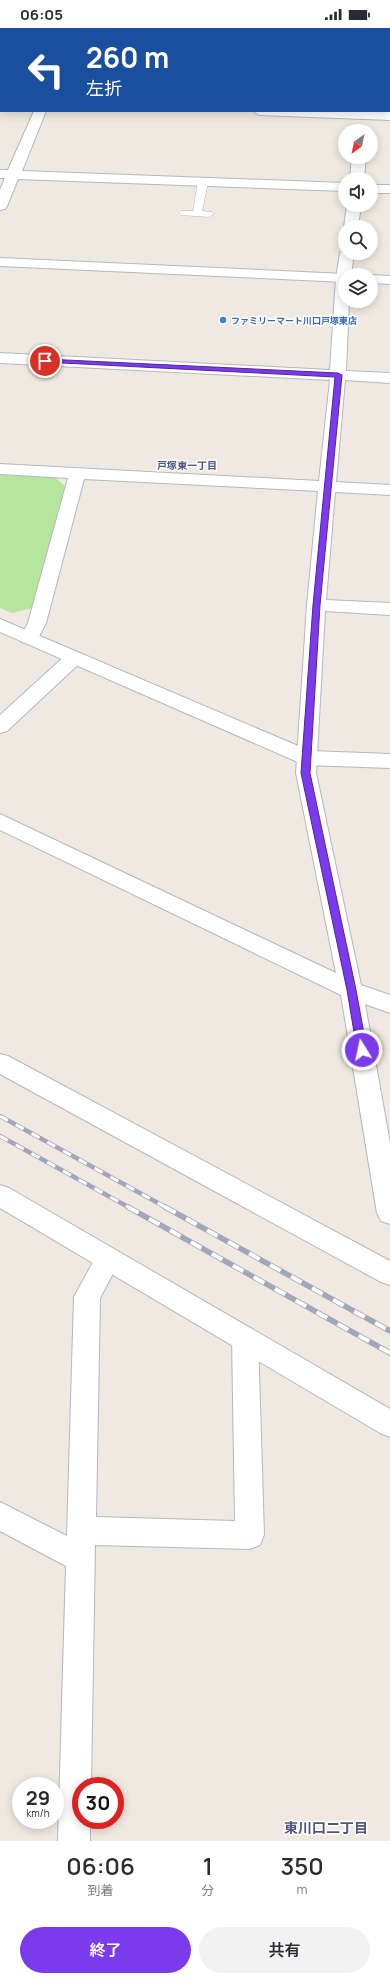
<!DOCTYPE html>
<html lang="ja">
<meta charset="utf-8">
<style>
body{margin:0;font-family:Manrope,"Noto Sans JP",sans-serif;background:#f2f2f3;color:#2b2b33;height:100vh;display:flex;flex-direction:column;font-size:15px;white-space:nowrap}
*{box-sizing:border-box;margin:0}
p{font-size:13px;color:#7c7c81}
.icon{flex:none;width:22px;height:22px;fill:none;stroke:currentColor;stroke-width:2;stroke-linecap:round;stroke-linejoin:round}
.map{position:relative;height:1813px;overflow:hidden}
.sheet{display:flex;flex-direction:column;background:#fff;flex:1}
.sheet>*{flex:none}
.banner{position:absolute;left:0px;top:0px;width:390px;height:84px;box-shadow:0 2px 10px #0003;background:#1a4fa0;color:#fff;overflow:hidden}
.needle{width:26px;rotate:213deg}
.fabs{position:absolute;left:338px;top:96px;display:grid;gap:8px}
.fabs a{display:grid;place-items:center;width:40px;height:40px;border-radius:50%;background:#fff;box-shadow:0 2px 10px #0003;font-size:20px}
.speed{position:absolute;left:12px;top:1749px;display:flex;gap:8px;font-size:20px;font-weight:700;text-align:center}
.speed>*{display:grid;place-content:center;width:52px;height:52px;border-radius:50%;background:#fff;box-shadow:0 2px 10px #0003;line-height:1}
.speed small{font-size:10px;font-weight:400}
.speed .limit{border:6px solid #d22;background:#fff;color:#111}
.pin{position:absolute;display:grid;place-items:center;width:34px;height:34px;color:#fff;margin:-17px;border:2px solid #fff;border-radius:50%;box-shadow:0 1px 4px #0007}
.me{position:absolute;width:44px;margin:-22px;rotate:350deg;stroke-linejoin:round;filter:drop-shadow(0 0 3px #0008)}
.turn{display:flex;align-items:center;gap:14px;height:84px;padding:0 20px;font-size:18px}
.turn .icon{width:52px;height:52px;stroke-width:2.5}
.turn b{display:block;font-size:28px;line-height:34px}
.eta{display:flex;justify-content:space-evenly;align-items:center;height:68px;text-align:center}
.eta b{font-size:24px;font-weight:600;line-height:28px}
.cta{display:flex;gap:8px;margin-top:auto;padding:8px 20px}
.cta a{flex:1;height:46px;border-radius:24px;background:#7c3aed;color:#fff;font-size:16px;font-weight:600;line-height:46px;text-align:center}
.cta a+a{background:#f2f2f3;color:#2b2b33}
.status{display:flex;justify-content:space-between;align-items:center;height:28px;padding:0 20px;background:#fff;direction:ltr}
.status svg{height:11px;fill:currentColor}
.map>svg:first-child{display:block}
</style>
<div class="status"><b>06:05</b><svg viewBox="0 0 49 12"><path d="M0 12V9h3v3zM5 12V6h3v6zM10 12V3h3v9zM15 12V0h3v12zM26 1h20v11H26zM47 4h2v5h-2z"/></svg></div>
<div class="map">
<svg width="390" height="1813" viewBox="0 0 390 1813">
<rect width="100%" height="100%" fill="#efe9e1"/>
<!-- green -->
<path fill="#b6e59e" d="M0,447L54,449L65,458L32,580L12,585L0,580Z"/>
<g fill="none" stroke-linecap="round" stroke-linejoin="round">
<!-- lane casing -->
<g stroke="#b4b7c1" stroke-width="1">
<path id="lane" d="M203,151L208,154L202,183L212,184L214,186L209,189L181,187L179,185L181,183H193L198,154Z"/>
</g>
<!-- street casing -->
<g stroke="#b4b7c1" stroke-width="2">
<path id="street" d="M0,0L3,1H1V8Z
M68,0H80V1H68Z
M193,0H205V1H193Z
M364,0H376V1H364Z
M389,14H390V22H389Z
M0,68H1V76H0Z
M34,83H46L22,143L345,155V163L18,151L7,178L5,181L0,182V162L5,150H0V142H8Z
M253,83L390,84V92L259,87Z
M352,129H366L364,151H350Z
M371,157H390V165H371Z
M347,177H361L358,199H345V201L344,199Z
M345,221V225H354L351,247H345V273H349L346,343L390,345V355L345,352L336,454L390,457V467L335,464L326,572L390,575V587L325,583L316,745L361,957L390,967V985L365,976L390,1115V1196L381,1193L377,1185L341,967L0,802V786L336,945L296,745L307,577L318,463L84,451L46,595L36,614L29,616L22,614L20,610L28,595L68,450L0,446V436L319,453L330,352L0,335V325L330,342L336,250L340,225Z
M74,624L81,626L83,630L81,634L7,703L0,705V687L67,626Z
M0,1026L8,1028L390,1233V1257L381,1254L0,1046Z
M108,1220L117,1223L121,1231L100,1270L96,1489L235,1493L232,1310L236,1302L245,1298L254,1302L258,1310L264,1507L260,1517L250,1521L95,1517L91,1758H81V1792H90V1813H58L66,1538L0,1503V1474L67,1508L74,1269L99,1223Z"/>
</g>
<!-- secondary casing -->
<g stroke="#b4b7c1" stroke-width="2">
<path id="secondary" d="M0,230L345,246L350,247H345V254L0,238Z
M369,247H371L390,248V256L371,255V247Z
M0,591L310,723L390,726V740L307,737L300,735L0,604Z
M0,1157L9,1160L390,1381V1409L380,1405L0,1180Z"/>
</g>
<!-- lane -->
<use href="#lane" fill="#fff" fill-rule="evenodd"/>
<!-- street -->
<use href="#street" fill="#fff" fill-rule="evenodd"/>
<!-- secondary -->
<use href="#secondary" fill="#fff" fill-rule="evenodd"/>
<!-- rail-far1 casing -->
<g stroke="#a3a6b8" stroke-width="4.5">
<path id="rail-far1" d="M0,1088L167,1180
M0,1108L130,1180"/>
</g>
<!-- rail casing -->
<g stroke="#a3a6b8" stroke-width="5.5">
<path id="rail" d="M128,1179L390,1325
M165,1179L390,1303"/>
</g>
<!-- rail-far1 -->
<use href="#rail-far1" stroke="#fff" stroke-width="3" stroke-dasharray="9" stroke-linecap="butt"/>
<!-- rail -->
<use href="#rail" stroke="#fff" stroke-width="4" stroke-dasharray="12" stroke-linecap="butt"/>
</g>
<!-- route -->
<path fill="#7c3aed" stroke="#51269a" d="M45,331L338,345L342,347L320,577L310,745L356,962L367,1022L365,1024L362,1025L357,1022L347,962L301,745L313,577L335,349L43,334V331Z"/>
<!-- markers -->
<circle fill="#3f7fe0" stroke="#fff" stroke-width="1.5" cx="223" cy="292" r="4"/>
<g text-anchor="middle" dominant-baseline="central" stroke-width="3" stroke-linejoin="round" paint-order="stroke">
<!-- far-shop labels -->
<g font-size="9" font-weight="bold" fill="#366cbe" stroke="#fff" text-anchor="start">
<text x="231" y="292">ファミリーマート川口戸塚東店</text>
</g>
<!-- far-neighbourhood labels -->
<g font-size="10" font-weight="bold" fill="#4d5680" stroke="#fff">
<text x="187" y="437">戸塚東一丁目</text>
</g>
<!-- near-neighbourhood labels -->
<g font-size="14" font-weight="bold" fill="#4d5680" stroke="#fff">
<text x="326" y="1799">東川口二丁目</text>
</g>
</g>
</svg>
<div class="fabs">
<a><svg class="needle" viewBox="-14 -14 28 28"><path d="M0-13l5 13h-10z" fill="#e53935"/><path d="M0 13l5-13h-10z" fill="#7c7c81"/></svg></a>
<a><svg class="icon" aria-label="sound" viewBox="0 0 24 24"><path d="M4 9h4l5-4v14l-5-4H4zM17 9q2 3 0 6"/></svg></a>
<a><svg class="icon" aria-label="search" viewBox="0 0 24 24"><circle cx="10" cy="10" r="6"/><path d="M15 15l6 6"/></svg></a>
<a><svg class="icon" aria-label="layers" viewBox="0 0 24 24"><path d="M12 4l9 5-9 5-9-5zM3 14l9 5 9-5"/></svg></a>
</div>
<div class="speed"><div>29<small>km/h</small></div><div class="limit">30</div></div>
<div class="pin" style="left:45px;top:333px;background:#d93025"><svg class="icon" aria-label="arrive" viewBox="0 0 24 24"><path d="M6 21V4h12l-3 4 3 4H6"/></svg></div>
<svg class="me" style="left:362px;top:1022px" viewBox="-20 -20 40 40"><circle r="17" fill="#7c3aed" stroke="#fff" stroke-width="3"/><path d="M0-11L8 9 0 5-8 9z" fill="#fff"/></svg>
<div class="banner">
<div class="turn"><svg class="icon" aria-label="left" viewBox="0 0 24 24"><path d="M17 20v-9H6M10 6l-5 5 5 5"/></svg><div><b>260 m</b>左折</div></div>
</div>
</div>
<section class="sheet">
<div class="eta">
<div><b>06:06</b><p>到着</p></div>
<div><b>1</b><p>分</p></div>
<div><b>350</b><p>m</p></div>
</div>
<div class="cta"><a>終了</a><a>共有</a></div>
</section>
